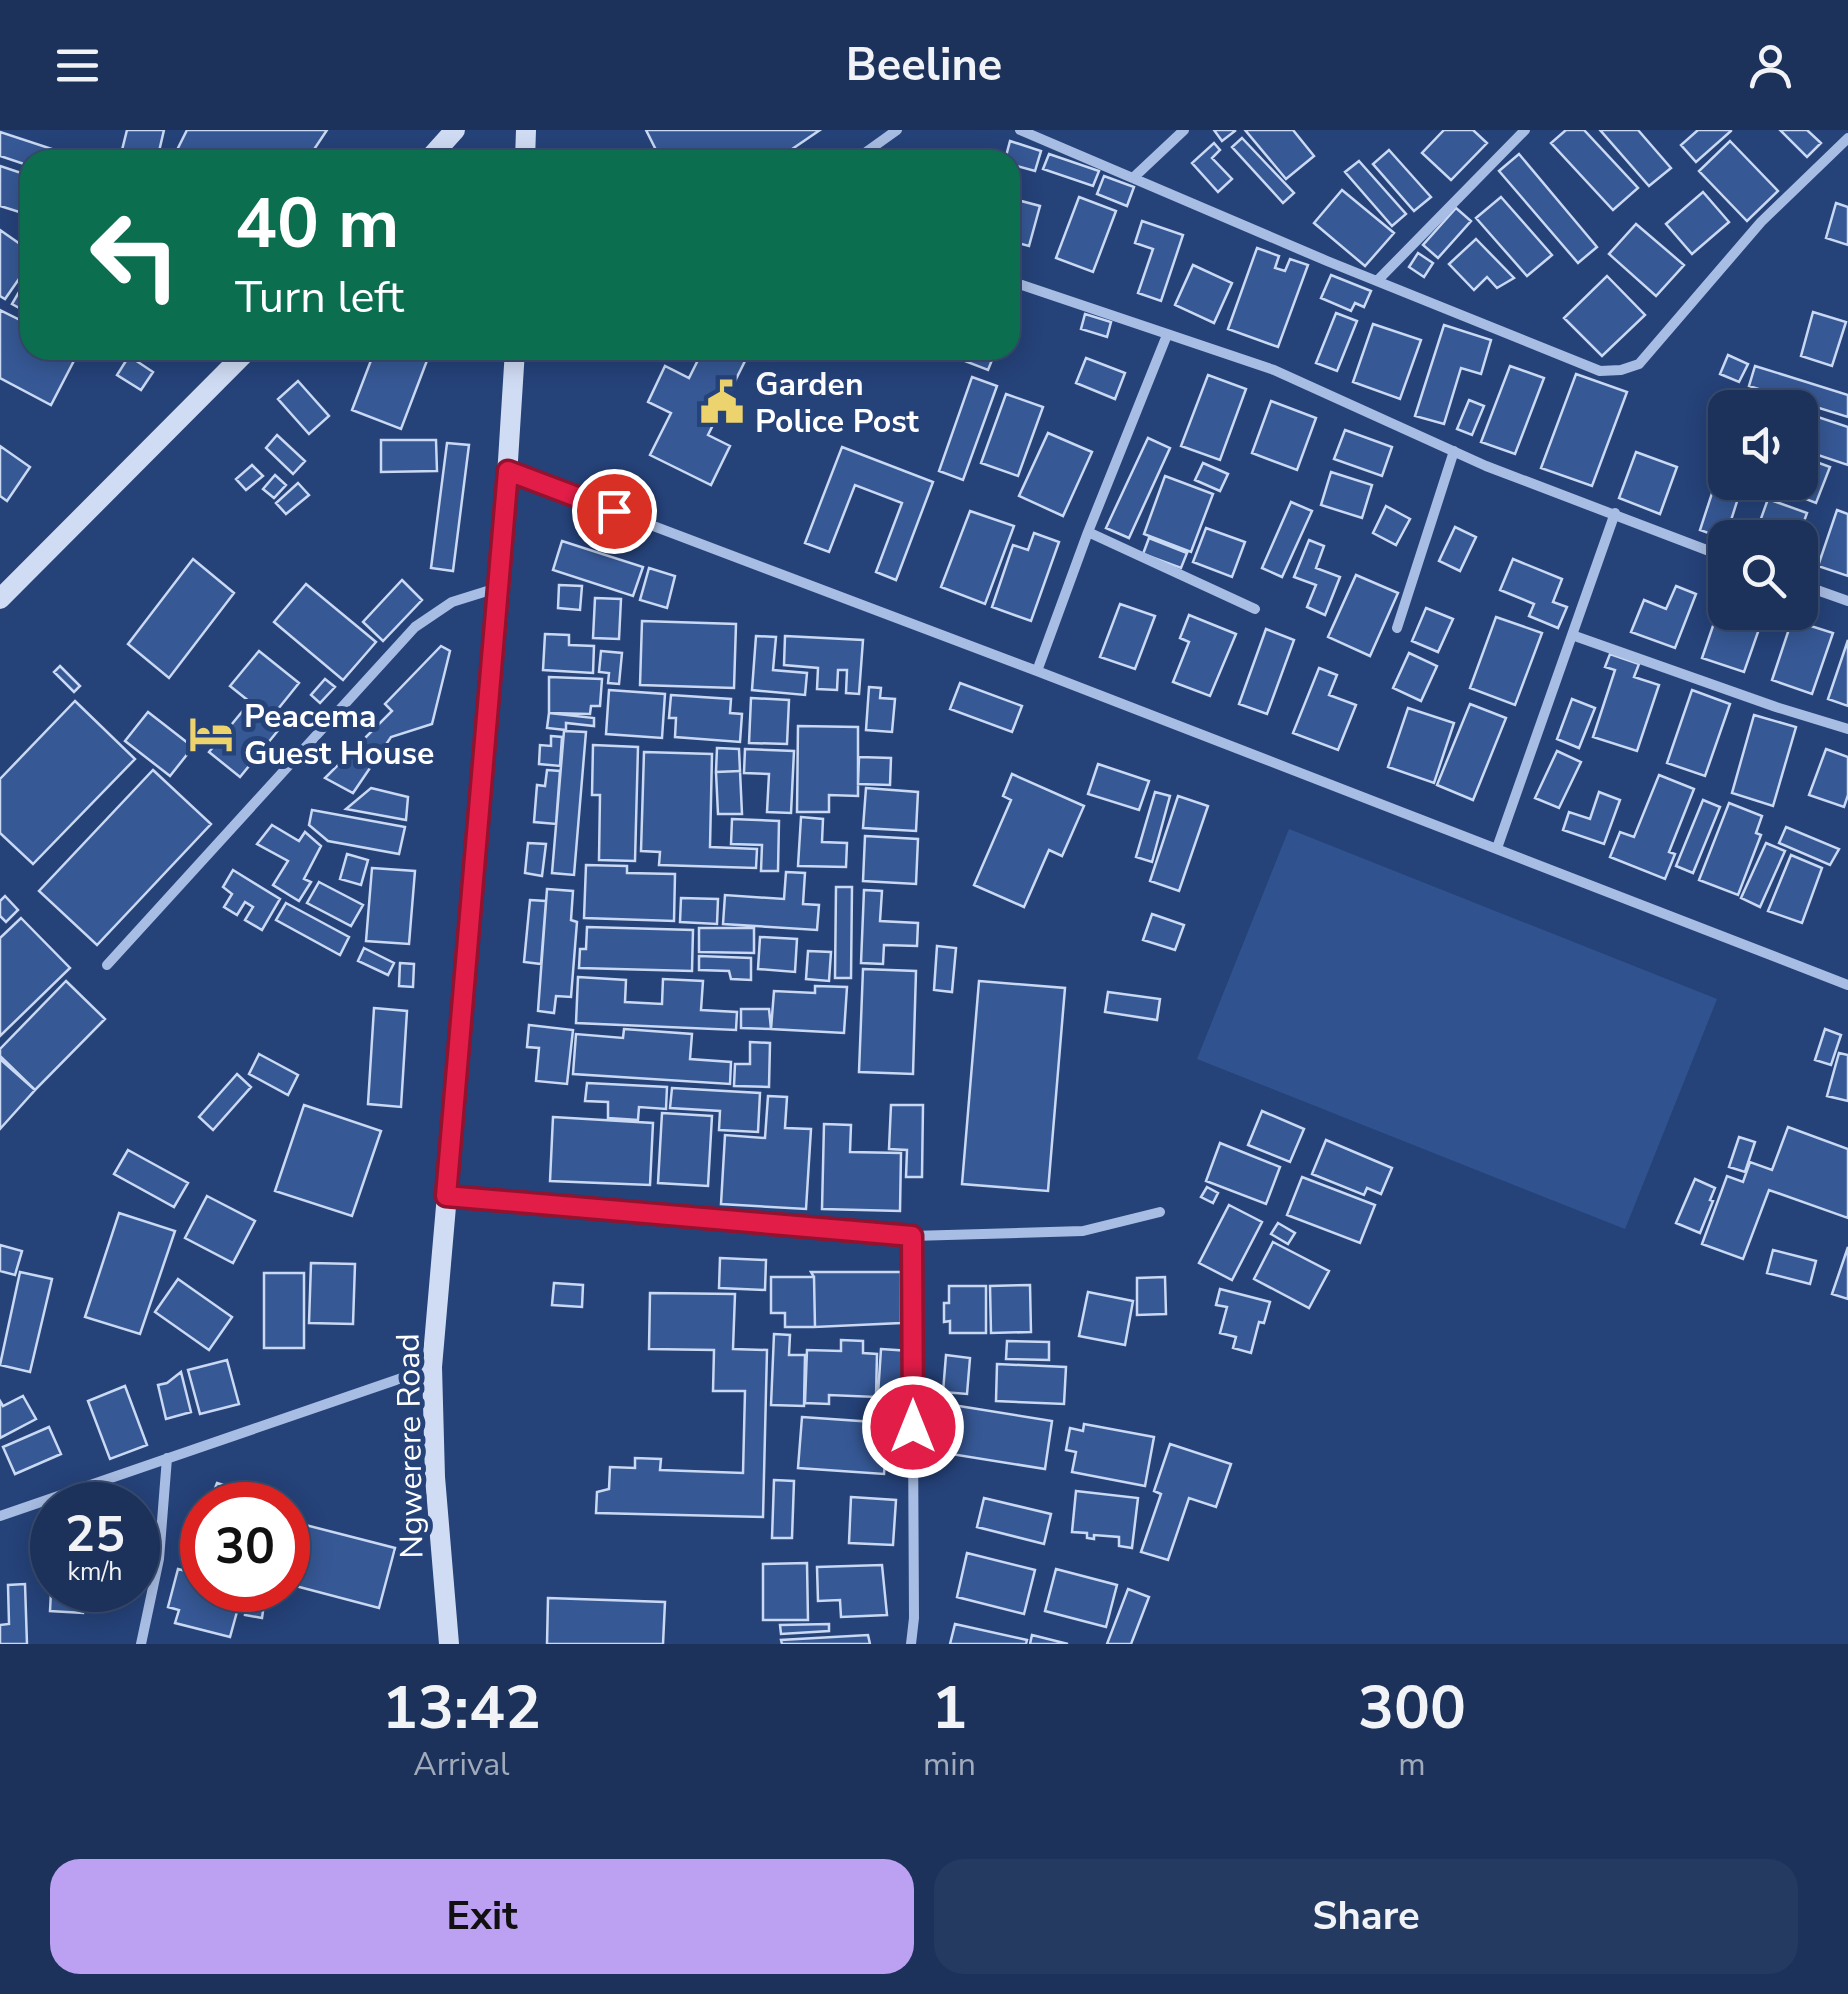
<!DOCTYPE html>
<style>
body{margin:0;font-family:"Nunito Sans",sans-serif;background:#253a61;color:#f1f3f6;height:100vh;display:flex;flex-direction:column;font-size:38px;white-space:nowrap}
*{box-sizing:border-box;margin:0}
p{font-size:32px;color:#a0aabb}
.icon{flex:none;width:55px;height:55px;fill:none;stroke:currentColor;stroke-width:2;stroke-linecap:round;stroke-linejoin:round}
.map{position:relative;height:1514px;overflow:hidden}
.sheet{display:flex;flex-direction:column;background:#1c325b;flex:1}
.sheet>*{flex:none}
.guide{position:absolute;left:20px;top:20px;width:1000px;height:210px;border-radius:30px;box-shadow:0 5px 25px #0003,0 0 0 2px #3a4d71;background:#0b6e4f;color:#fff;overflow:hidden}
.controls{position:absolute;left:1708px;top:260px;display:grid;gap:20px}
.controls a{display:grid;place-items:center;width:110px;height:110px;border-radius:20px;background:#1c325b;box-shadow:0 5px 25px #0003,0 0 0 2px #3a4d71;font-size:50px}
.speed{position:absolute;left:30px;top:1352px;display:flex;gap:20px;font-size:50px;font-weight:700;text-align:center}
.speed>*{display:grid;place-content:center;width:130px;height:130px;border-radius:50%;background:#1c325b;box-shadow:0 5px 25px #0003,0 0 0 2px #3a4d71;line-height:1}
.speed small{font-size:25px;font-weight:400}
.speed .limit{border:15px solid #d22;background:#fff;color:#111}
.pin{position:absolute;display:grid;place-items:center;width:85px;height:85px;color:#fff;margin:-42px;border:5px solid #fff;border-radius:50%;box-shadow:0 2px 10px #0007}
.me{position:absolute;width:110px;margin:-55px;rotate:0deg;stroke-linejoin:round;filter:drop-shadow(0 0 8px #0008)}
.turn{display:flex;align-items:center;gap:35px;height:210px;padding:0 50px;font-size:45px}
.turn .icon{width:130px;height:130px;stroke-width:2.5}
.turn b{display:block;font-size:70px;line-height:85px}
.eta{display:flex;justify-content:space-evenly;align-items:center;height:170px;text-align:center}
.eta b{font-size:60px;font-weight:700;line-height:70px}
.cta{display:flex;gap:20px;margin-top:auto;padding:20px 50px}
.cta a{flex:1;height:115px;border-radius:30px;background:#bca0f2;color:#111;font-size:40px;font-weight:700;line-height:115px;text-align:center}
.cta a+a{background:#253a61;color:#f1f3f6}
header{display:flex;justify-content:space-between;align-items:center;height:130px;padding:0 50px;background:#1c325b;font-size:45px;font-weight:700}
.map>svg:first-child{display:block}
</style>
<header><svg class="icon" aria-label="menu" viewBox="0 0 24 24"><path d="M4 6h16M4 12h16M4 18h16"/></svg>Beeline<svg class="icon" aria-label="person" viewBox="0 0 24 24"><circle cx="12" cy="8" r="4"/><path d="M4 21q1-7 8-7t8 7"/></svg></header>
<div class="map">
<svg width="1848" height="1514" viewBox="0 0 1848 1514">
<rect width="100%" height="100%" fill="#254279"/>
<!-- green -->
<path fill="#305390" d="M1289,699L1717,869L1625,1099L1197,929Z"/>
<!-- building -->
<path fill="#365895" stroke="#cad9f3" stroke-width="2.5" d="M127,0H164L157,30L120,28Z
M187,0H327L307,30H172Z
M646,0H820L776,30H661Z
M1214,0H1234L1235,1L1222,11Z
M1245,0H1293L1314,26L1286,49Z
M1444,0H1473L1487,13L1451,50L1422,23Z
M1566,0H1584L1638,58L1613,80L1551,13Z
M1600,0H1638L1671,38L1649,56Z
M1698,0H1731V1L1696,32L1681,15Z
M1780,0H1807L1821,13L1807,27Z
M0,2L55,20L51,30H30V36L0,26Z
M1242,8L1294,63L1283,73L1232,17Z
M1010,11L1041,21L1035,41L1010,34V30H1005Z
M1730,11L1778,61L1747,91L1699,41Z
M1214,13L1220,20L1212,28L1232,49L1218,62L1192,33Z
M1389,20L1431,67L1414,81L1373,34Z
M1049,24L1099,41L1093,56L1043,39Z
M1519,24L1597,117L1578,133L1499,41Z
M1359,31L1406,84L1392,96L1345,42Z
M0,36L30,46L29,85L0,76Z
M1104,46L1134,57L1127,76L1097,64Z
M1342,60L1394,103L1365,136L1314,93Z
M1703,62L1729,92L1692,124L1666,94Z
M1079,67L1116,81L1093,142L1056,128Z
M1501,67L1552,125L1527,146L1476,88Z
M1010,68L1040,76L1029,116L1010,111Z
M1836,73L1848,77V115L1826,108Z
M1456,78L1471,91L1438,128L1423,115Z
M1142,91L1183,105L1161,171L1138,163L1153,119L1135,113Z
M1636,94L1684,135L1656,166L1609,124Z
M0,100L30,121V133L5,169L0,166Z
M1476,109L1514,148L1497,158L1487,147L1474,160L1449,134Z
M1257,118L1279,126L1275,138L1285,141L1290,129L1308,135L1278,217L1228,199Z
M1418,123L1433,133L1424,147L1409,137Z
M1193,135L1232,153L1214,193L1175,175Z
M30,143V184L12,174Z
M1331,145L1371,161L1364,177L1355,173L1351,181L1321,168Z
M1607,146L1645,185L1602,226L1564,188Z
M0,180L30,195V220L79,221L51,275L0,248Z
M1813,182L1846,192L1832,236L1801,226Z
M1336,183L1357,191L1337,241L1316,233Z
M1085,184L1111,192L1107,207L1081,199Z
M1373,194L1421,210L1400,269L1353,252Z
M1444,195L1491,210L1481,244L1461,238L1444,294L1415,286Z
M375,220H431L401,299L352,280Z
M703,220H727L746,229L708,305L730,316L711,355L650,325L671,283L648,272L665,236L689,248Z
M946,220H996L988,240L944,223Z
M1728,225L1748,234L1739,252L1720,244Z
M129,226L153,242L141,260L117,245Z
M1086,228L1125,243L1115,269L1076,253Z
M1510,236L1544,248L1515,324L1481,312Z
M1755,236L1848,265V287L1749,256Z
M1576,244L1627,262L1592,356L1541,338Z
M1208,245L1246,259L1220,330L1181,316Z
M972,247L997,256L963,350L939,341Z
M298,251L329,286L309,304L278,269Z
M1746,263L1788,278H1741Z
M1006,264L1043,277L1018,346L981,333Z
M1469,270L1484,276L1472,305L1457,299Z
M1271,271L1316,288L1297,340L1252,323Z
M1800,281L1848,297V335L1800,319Z
M1345,300L1392,317L1382,346L1334,329Z
M1048,303L1092,322L1063,386L1019,366Z
M277,305L305,331L293,344L266,318Z
M1148,308L1170,318L1129,408L1106,398Z
M381,310H436L437,341L381,342Z
M447,313L469,315L453,441L431,438Z
M0,316L30,337L7,371L0,366Z
M842,317L933,352L896,450L876,442L902,373L855,355L829,422L805,413Z
M1636,322L1677,337L1660,384L1619,368Z
M1800,326L1830,337L1816,373L1777,358L1779,352H1800Z
M1203,333L1228,344L1220,361L1195,350Z
M252,335L263,346L246,360L236,349Z
M1331,342L1372,355L1362,388L1321,375Z
M275,345L286,355L274,368L263,359Z
M1165,346L1213,364L1191,422L1144,404Z
M1717,348L1725,352L1742,356L1725,409L1700,400Z
M298,353L309,365L286,384L276,373Z
M1768,369L1807,383L1798,408H1754Z
M1291,372L1312,381L1282,447L1262,438Z
M1386,376L1410,389L1396,415L1373,403Z
M1837,380L1848,384V446L1818,436Z
M970,381L1014,396L985,474L941,457Z
M1455,397L1476,407L1460,441L1439,431Z
M1206,398L1245,412L1232,447L1193,432Z
M1034,403L1059,412L1031,491L992,477L1013,415L1028,420Z
M1149,408L1187,423L1181,438L1143,424Z
M1309,410L1324,416L1316,438L1340,447L1325,485L1307,477L1316,455L1294,447Z
M562,411L643,437L633,466L553,440Z
M193,429L234,463L169,548L128,514Z
M1513,429L1562,449L1553,472L1567,477L1558,498L1529,486L1534,474L1500,460Z
M649,438L675,446L667,478L640,470Z
M1356,445L1398,463L1370,526L1328,507Z
M402,450L422,470L383,511L363,492Z
M306,454L376,512L343,550L274,492Z
M559,455L582,456L580,480L558,478Z
M1676,456L1696,464L1675,518L1631,502L1644,470L1666,479Z
M1725,461V482H1765L1744,542L1702,528Z
M595,468L621,469L619,509L593,508Z
M1120,474L1155,486L1135,539L1100,527Z
M1426,478L1453,489L1438,522L1412,511Z
M1189,485L1236,504L1210,566L1173,552L1189,512L1180,508Z
M1496,487L1542,503L1515,575L1470,558Z
M1792,490L1833,503L1812,564L1772,550Z
M642,491L736,494L734,558L640,555Z
M1266,499L1294,510L1267,584L1239,574Z
M545,504L569,505V515L594,516L593,543L543,540Z
M756,506L776,507L773,540L807,543L805,565L752,560Z
M785,506L863,510L859,564L846,563L847,540H838L837,560L817,559L818,538L784,535Z
M1848,510V576L1828,569Z
M441,516L450,521L432,594L391,607L353,663L325,648L392,581L385,574Z
M259,521L299,553L274,584L285,592L240,647L209,622L250,572L230,556Z
M601,521L622,523L619,554L608,553L609,543L599,542Z
M1409,523L1437,536L1421,571L1393,558Z
M1610,524L1639,534L1634,547L1659,555L1637,621L1593,607L1615,540L1605,537Z
M60,536L80,556L74,562L54,542Z
M1319,538L1337,545L1329,565L1356,575L1338,620L1293,603Z
M549,547L602,549L600,576H591L590,584L549,583Z
M325,549L335,557L320,573L311,565Z
M960,553L1022,576L1012,602L950,579Z
M869,557L881,558L880,568L895,569L892,602L866,600Z
M609,560L665,564L662,608L606,604Z
M1692,560L1730,574L1705,646L1667,633Z
M671,565L731,569L730,583L742,584L740,612L675,607L676,588H669Z
M751,568L789,570L787,614L749,613Z
M1572,569L1595,578L1579,618L1557,609Z
M75,571L135,629L33,734L0,703V649Z
M1470,574L1506,588L1473,670L1437,655Z
M1408,578L1454,593L1434,653L1388,637Z
M148,582L193,617L170,646L125,611Z
M549,583L594,588V596L566,593V600L547,598Z
M1754,585L1796,597L1773,676L1732,663Z
M798,596L858,597V666L829,665V682H797Z
M564,601L586,602L574,745L552,743Z
M551,606L562,607L560,636L539,634L540,615L551,616Z
M593,615L638,617L635,731L599,730L600,665H592Z
M717,618L739,619L740,641L716,642Z
M745,619L794,621L791,683L767,682L769,644L744,643Z
M1826,619L1848,627V665L1844,677L1809,665Z
M1557,621L1581,632L1559,678L1535,668Z
M644,622L712,624L710,717L757,719L756,738L659,735L660,722L641,721Z
M859,627L891,628L890,655L858,654Z
M1098,634L1149,651L1139,680L1088,664Z
M153,640L211,694L97,815L39,761Z
M547,640L560,641L556,694L534,692L537,655L545,656Z
M740,641L742,684H718L716,642Z
M1012,644L1084,676L1062,726L1049,720L1024,777L974,755L1011,670L1003,666Z
M1659,645L1694,659L1669,722L1675,724L1665,749L1610,727L1620,702L1634,707Z
M371,658L408,667L406,690L346,679Z
M866,658L918,662L916,701L863,698Z
M1155,662L1170,666L1152,732L1136,727Z
M1599,662L1620,670L1604,714L1563,700L1569,682L1590,689Z
M1178,666L1208,676L1179,761L1150,751Z
M1703,670L1720,677L1693,743L1676,736Z
M1729,673L1762,686L1756,703L1761,705L1738,765L1699,750Z
M312,680L405,697L399,724L328,711L309,695Z
M801,687L823,689L822,712L847,713L846,737L798,736Z
M732,689L779,691L778,741H761L762,715L731,714Z
M272,695L299,711L305,702L321,716L304,749L311,752L299,771L273,755L288,731L257,714Z
M1786,697L1839,719L1830,735L1779,713Z
M865,706L918,709L916,754L863,751Z
M528,713L546,714L542,746L525,743Z
M1766,713L1785,721L1760,777L1741,768Z
M347,724L368,730L361,755L340,749Z
M1791,725L1822,738L1802,793L1768,781Z
M586,735L627,736V743L675,744L674,791L584,788Z
M372,738L415,741L409,814L366,811Z
M233,740L280,769L262,800L245,790L253,777L245,772L237,785L224,777L232,764L223,757Z
M786,742L805,743L803,774L819,775L817,800L723,794L725,765L784,769Z
M319,752L363,775L351,796L307,773Z
M836,757H852L851,848H835Z
M547,759L573,761L571,790L577,792L571,867L556,866L554,883L538,881Z
M864,760L882,761L880,791L918,793L917,816L884,815L883,834L861,833Z
M5,766L18,780L6,792L0,786V771Z
M681,768L718,769L717,794L680,792Z
M530,770L546,771L541,834L524,832Z
M286,773L349,807L340,825L276,790Z
M1152,784L1184,795L1175,820L1143,810Z
M21,788L70,838L0,906V808Z
M587,797L693,800L692,841L579,838L580,819H586Z
M699,798H754V823L699,822Z
M760,807L797,809L795,842L758,839Z
M937,816L956,818L952,862L934,860Z
M364,818L394,833L388,845L358,831Z
M808,821L831,822L829,851L806,849Z
M699,826L751,828V850L731,849L729,841L699,840Z
M400,833L414,834L413,857L399,856Z
M863,839L916,841L913,944L859,942Z
M578,847L626,850L625,872L662,874L663,849L703,851L701,880L737,882L736,900L576,893Z
M66,851L105,889L35,960L0,926V919Z
M979,851L1065,858L1048,1061L962,1054Z
M815,856L847,857L844,903L771,899L774,861L815,863Z
M1108,862L1160,869L1157,890L1105,882Z
M374,878L407,881L401,977L368,974Z
M741,879H769L771,899L741,898Z
M529,895L573,900L567,954L536,951L539,918L527,917Z
M624,899L692,904L690,929L731,932L730,954L573,944L576,904L623,908Z
M1825,899L1841,905L1831,935L1815,930Z
M750,912L770,913L769,957L734,956L735,934H750Z
M1839,923L1848,925V971L1827,966Z
M259,924L298,945L288,965L249,944Z
M0,929L35,960L0,999Z
M237,944L251,957L213,1000L199,987Z
M587,953L667,957L666,979L639,977L638,990L608,988V972L585,971Z
M672,958L760,963L758,1002L719,1000L720,981L670,978Z
M768,966L787,967L785,998L811,999L806,1079L721,1074L725,1005L765,1008Z
M304,975L381,1001L352,1086L275,1061Z
M891,975H923L922,1047H906L907,1020L889,1019Z
M1262,981L1304,999L1290,1032L1248,1015Z
M662,983L712,986L708,1056L658,1053Z
M553,987L653,993L650,1055L550,1051Z
M824,994L851,995L850,1022L901,1023L900,1081L822,1079Z
M1788,997L1848,1019V1088L1769,1060L1743,1129L1702,1114L1727,1046L1743,1052L1750,1032L1772,1040Z
M1739,1007L1755,1012L1745,1042L1729,1037Z
M1326,1010L1392,1038L1381,1064L1367,1058L1364,1065L1312,1044Z
M1220,1013L1280,1037L1266,1074L1206,1051Z
M128,1020L188,1053L174,1077L114,1044Z
M1302,1047L1375,1075L1360,1113L1287,1085Z
M1695,1049L1715,1058L1710,1070L1713,1071L1700,1103L1676,1093Z
M1207,1057L1218,1063L1213,1073L1201,1067Z
M207,1066L255,1091L233,1133L185,1108Z
M1229,1075L1262,1092L1232,1150L1199,1133Z
M119,1083L175,1101L140,1204L85,1187Z
M1278,1093L1295,1103L1288,1114L1271,1104Z
M1273,1112L1329,1141L1309,1178L1254,1149Z
M0,1115L22,1121L15,1145L0,1141Z
M1848,1117V1169L1832,1164Z
M1773,1120L1816,1131L1810,1154L1767,1143Z
M720,1128L766,1130L765,1160L719,1158Z
M311,1133L355,1134L353,1194L309,1193Z
M20,1142L52,1149L30,1242L0,1235Z
M811,1142H901V1193L815,1197L814,1147Z
M264,1143H304V1218H264Z
M771,1147H814L815,1197H785V1183H771Z
M1165,1147L1166,1184L1137,1185V1148Z
M178,1149L232,1187L209,1220L155,1182Z
M554,1153L583,1155L582,1177L552,1175Z
M1030,1155L1031,1202L991,1203L990,1156Z
M949,1156H986V1203H950V1191L944,1192V1173H949Z
M1220,1159L1270,1172L1264,1193L1259,1192L1251,1223L1233,1218L1236,1207L1220,1203L1227,1177L1216,1175Z
M1088,1162L1133,1171L1125,1215L1079,1206Z
M650,1163L735,1164L733,1219L767,1220L763,1387L596,1383L597,1362L609,1359L610,1337L635,1338V1328L661,1329L660,1340L743,1343L745,1261H713L714,1220L649,1219Z
M774,1204L790,1205L789,1225H805L804,1276L771,1275Z
M841,1210L863,1211V1223L877,1224L876,1267L829,1265V1274L805,1273L807,1220L841,1221Z
M1007,1211L1049,1212V1230L1006,1229Z
M881,1219L910,1221L906,1283L877,1280Z
M946,1225L970,1228L967,1264L943,1262Z
M227,1230L239,1274L200,1284L188,1240Z
M997,1234L1066,1237L1064,1274L996,1271Z
M181,1242L191,1282L166,1289L158,1255L167,1253Z
M125,1256L147,1315L110,1329L88,1271Z
M23,1266L36,1289L0,1308V1271L3,1276Z
M959,1276L1052,1291L1045,1339L951,1324Z
M802,1287L888,1293L884,1344L798,1338Z
M1084,1294L1154,1307L1145,1356L1072,1342L1076,1322L1066,1320L1070,1298L1083,1301Z
M49,1297L61,1324L15,1344L3,1317Z
M1170,1314L1231,1334L1216,1377L1189,1368L1168,1430L1141,1422L1161,1364L1154,1361Z
M774,1350L794,1351L792,1408H772Z
M217,1353L251,1364L245,1375H229L211,1369Z
M1076,1361L1138,1368L1132,1418L1119,1416V1407L1094,1405V1409L1087,1408V1403L1072,1402Z
M851,1367L896,1370L893,1415L849,1413Z
M984,1368L1051,1384L1044,1414L977,1397Z
M200,1376H202V1418L190,1416Z
M290,1391L395,1418L379,1478L288,1454V1402Z
M967,1423L1035,1440L1024,1484L957,1467Z
M807,1433L808,1490H763V1434Z
M882,1435L887,1485L841,1487L840,1470L818,1471L817,1437Z
M178,1439L202,1445V1460H243L230,1507L175,1493L179,1480L168,1477Z
M1056,1439L1117,1455L1106,1497L1045,1481Z
M52,1442V1460H84L83,1483L50,1481Z
M25,1454L27,1514H0V1495L9,1494L8,1455Z
M1128,1459L1149,1467L1131,1514H1107Z
M249,1460H266L262,1488L245,1485Z
M548,1468L665,1472L663,1514H547Z
M829,1494V1501L781,1504L780,1495Z
M955,1494L1027,1510L1026,1514H950Z
M868,1505L870,1514H782L781,1510Z
M1032,1505L1068,1514H1030Z"/>
<g fill="none" stroke-linecap="round" stroke-linejoin="round">
<!-- street -->
<path stroke="#a8bde3" stroke-width="10" d="M1020,0L1327,131L1600,241L1621,240L1639,234L1761,92L1848,8
M855,30L897,0
M1133,48L1184,0
M1010,151L1274,240L1486,336L1725,427
M1377,151L1525,0
M508,341L1037,541L1848,855
M1088,402L1255,479
M1800,454L1848,471
M1397,498L1454,321
M1572,505L1776,577L1848,599
M1037,541L1088,402L1167,205
M1497,718L1615,383
M107,835L415,497L452,472L500,457
M447,1067L912,1106L1083,1101L1160,1082
M0,1386L431,1238
M141,1514L159,1429L167,1328
M911,1514L914,1488L912,1106"/>
<!-- secondary -->
<path stroke="#d0dcf4" stroke-width="20" d="M428,30L455,0
M525,30L526,0
M0,469L248,220
M449,1514L435,1347L432,1237L500,457L515,220"/>
</g>
<g fill="none" stroke-linecap="round" stroke-linejoin="round">
<!-- route casing -->
<g stroke="#92132f" stroke-width="25">
<path id="route" d="M614,381L508,341L446,1066L912,1106L913,1297"/>
</g>
<!-- route -->
<use href="#route" stroke="#e11d48" stroke-width="18"/>
</g>
<!-- icons -->
<defs>
<g id="civic-bare" transform="scale(3.45)"><path d="M-.6-6.5H3V-4.5H.6V-3L4-1V1h2V6H-6V1h2V-1L-.6-3ZM-1.2 2.5V6h2.4V2.5Z" fill="#ecd36d" stroke="#254279" stroke-width="2.5" paint-order="stroke"/></g>
<g id="hotel-bare" transform="scale(3.45)"><path d="M-6-4.5h1.5V1H6V5H4.5V3h-9V5H-6ZM-4 0a1.8 1.8 0 1 1 3.6 0ZM.5 0V-2.5h3Q6-2.5 6 0Z" fill="#ecd36d" stroke="#254279" stroke-width="2.5" paint-order="stroke"/></g>
</defs>
<g fill-rule="evenodd">
<use href="#civic-bare" x="722" y="272"/>
<use href="#hotel-bare" x="211" y="604"/>
</g>
<g text-anchor="middle" dominant-baseline="central" stroke-width="10" stroke-linejoin="round" paint-order="stroke">
<!-- poi labels -->
<g font-size="32" font-weight="bold" fill="#fff" stroke="#254279" text-anchor="start">
<text x="755" y="254">Garden<tspan x="755" dy="37">Police Post</tspan></text>
<text x="244" y="586">Peacema<tspan x="244" dy="37">Guest House</tspan></text>
</g>
<!-- street labels -->
<g font-size="32" fill="#fff" stroke="#254279">
<text transform="translate(410 1316) rotate(-91)">Ngwerere Road</text>
</g>
</g>
</svg>
<div class="controls">
<a><svg class="icon" aria-label="sound" viewBox="0 0 24 24"><path d="M4 9h4l5-4v14l-5-4H4zM17 9q2 3 0 6"/></svg></a>
<a><svg class="icon" aria-label="search" viewBox="0 0 24 24"><circle cx="10" cy="10" r="6"/><path d="M15 15l6 6"/></svg></a>
</div>
<div class="speed"><div>25<small>km/h</small></div><div class="limit">30</div></div>
<div class="pin" style="left:614px;top:381px;background:#d93025"><svg class="icon" aria-label="arrive" viewBox="0 0 24 24"><path d="M6 21V4h12l-3 4 3 4H6"/></svg></div>
<svg class="me" style="left:913px;top:1297px" viewBox="-20 -20 40 40"><circle r="17" fill="#e11d48" stroke="#fff" stroke-width="3"/><path d="M0-11L8 9 0 5-8 9z" fill="#fff"/></svg>
<div class="guide">
<div class="turn"><svg class="icon" aria-label="left" viewBox="0 0 24 24"><path d="M17 20v-9H6M10 6l-5 5 5 5"/></svg><div><b>40 m</b>Turn left</div></div>
</div>
</div>
<section class="sheet">
<div class="eta">
<div><b>13:42</b><p>Arrival</p></div>
<div><b>1</b><p>min</p></div>
<div><b>300</b><p>m</p></div>
</div>
<div class="cta"><a>Exit</a><a>Share</a></div>
</section>
